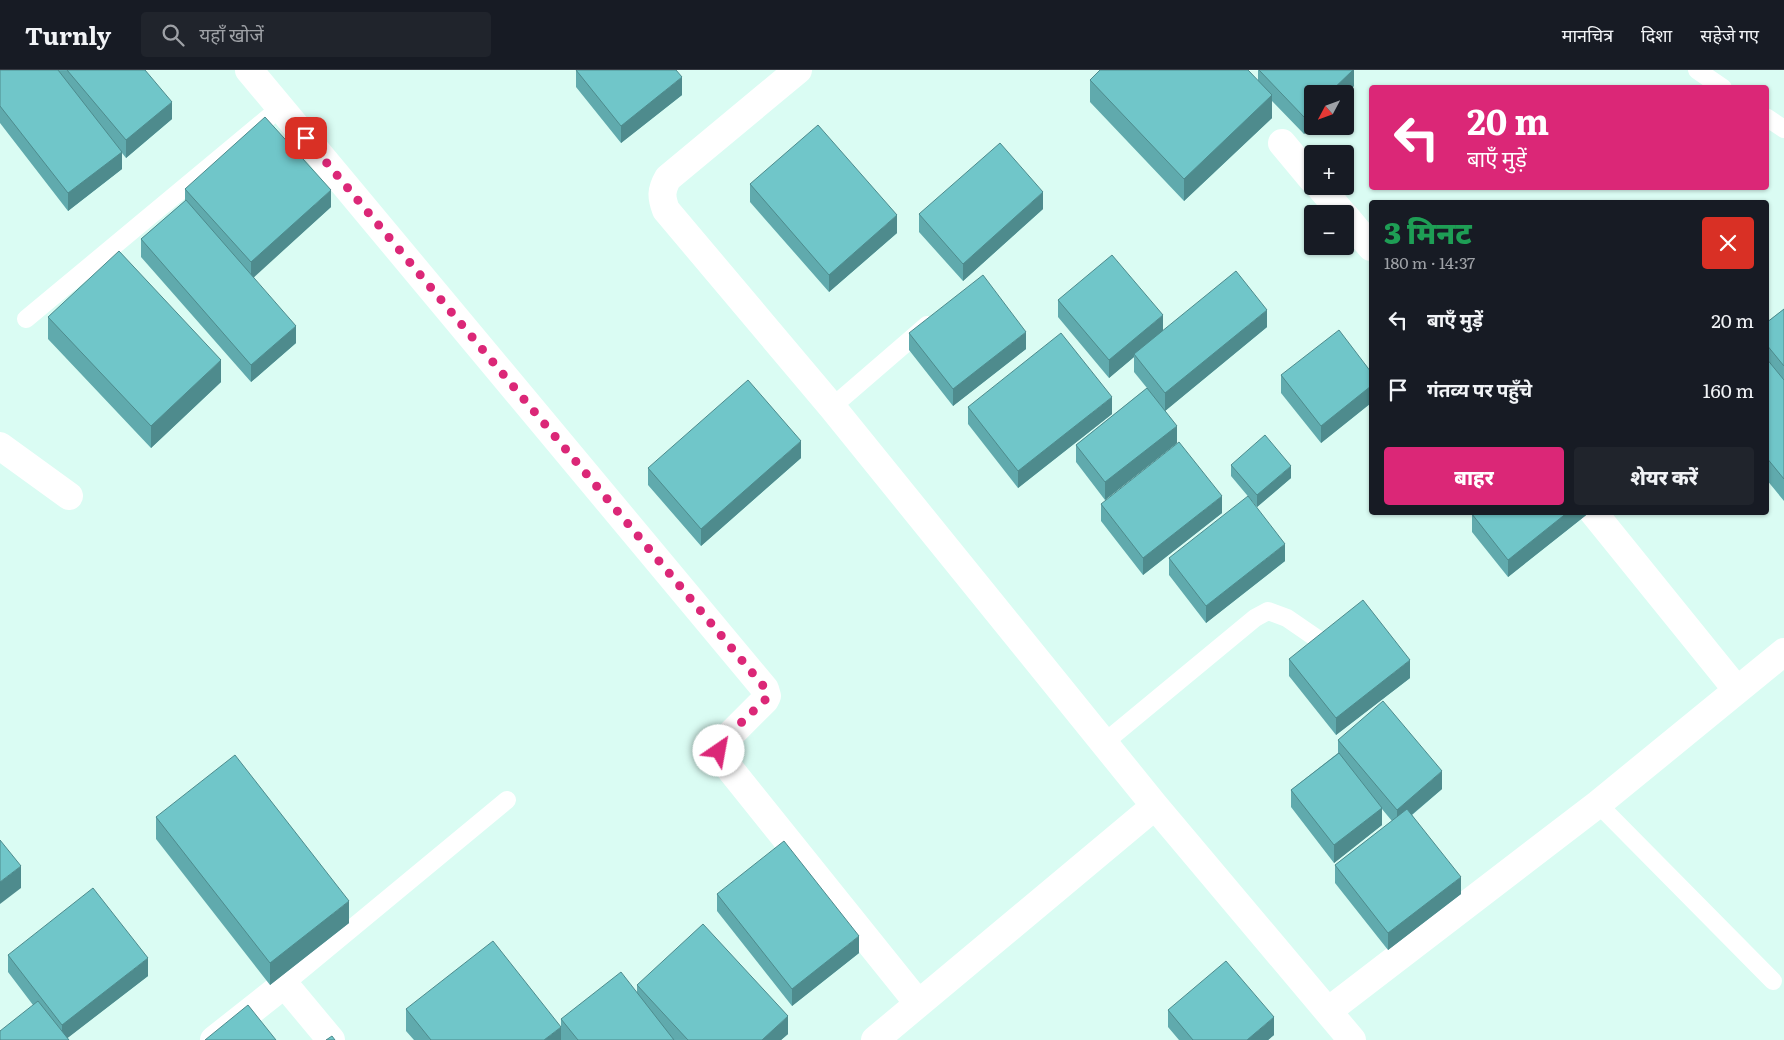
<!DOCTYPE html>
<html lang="hi">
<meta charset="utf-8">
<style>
body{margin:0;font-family:Literata,"Noto Sans Devanagari",serif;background:#20242c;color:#f1f3f6;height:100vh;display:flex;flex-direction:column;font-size:19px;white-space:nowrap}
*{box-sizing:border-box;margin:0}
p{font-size:16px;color:#9ea1a6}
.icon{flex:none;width:28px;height:28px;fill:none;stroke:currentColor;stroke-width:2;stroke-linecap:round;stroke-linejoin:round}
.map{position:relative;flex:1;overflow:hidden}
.sheet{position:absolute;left:1369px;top:130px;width:400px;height:315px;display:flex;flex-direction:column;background:#171b24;border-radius:5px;box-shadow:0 1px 4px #0004}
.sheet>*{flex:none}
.hud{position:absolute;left:1369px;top:15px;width:400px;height:105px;border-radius:5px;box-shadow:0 1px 4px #0004;background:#db2777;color:#fff;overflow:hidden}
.needle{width:32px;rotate:229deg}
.controls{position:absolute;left:1304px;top:15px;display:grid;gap:10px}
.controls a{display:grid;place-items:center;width:50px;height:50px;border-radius:5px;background:#171b24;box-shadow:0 1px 4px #0004;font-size:25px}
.pin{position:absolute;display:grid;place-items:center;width:42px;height:42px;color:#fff;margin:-21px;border-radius:10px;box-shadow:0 2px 8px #0006}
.me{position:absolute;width:55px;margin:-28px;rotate:33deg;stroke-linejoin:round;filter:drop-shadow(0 0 4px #0008)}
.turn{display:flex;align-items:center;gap:18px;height:105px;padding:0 15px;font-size:22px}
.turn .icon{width:65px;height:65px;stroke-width:2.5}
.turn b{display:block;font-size:35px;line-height:42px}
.round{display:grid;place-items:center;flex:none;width:52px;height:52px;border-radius:5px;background:#20242c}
.headline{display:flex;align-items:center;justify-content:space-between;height:85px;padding:0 15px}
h1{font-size:30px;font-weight:800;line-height:38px;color:#1e9e55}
.primary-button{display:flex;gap:10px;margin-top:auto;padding:10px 15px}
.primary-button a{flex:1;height:58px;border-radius:5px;background:#db2777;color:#fff;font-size:20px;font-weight:800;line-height:58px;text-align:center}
.primary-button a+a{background:#20242c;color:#f1f3f6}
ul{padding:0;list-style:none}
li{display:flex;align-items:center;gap:15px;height:70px;padding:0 15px}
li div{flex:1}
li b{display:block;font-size:19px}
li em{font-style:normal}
header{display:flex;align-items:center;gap:30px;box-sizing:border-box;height:70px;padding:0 25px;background:#171b24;border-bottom:1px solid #363941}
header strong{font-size:24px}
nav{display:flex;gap:28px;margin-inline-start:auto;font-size:18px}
.search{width:350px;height:45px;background:#20242c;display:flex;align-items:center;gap:12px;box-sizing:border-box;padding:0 18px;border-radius:5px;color:#9ea1a6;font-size:19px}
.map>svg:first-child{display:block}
</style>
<header>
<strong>Turnly</strong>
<div class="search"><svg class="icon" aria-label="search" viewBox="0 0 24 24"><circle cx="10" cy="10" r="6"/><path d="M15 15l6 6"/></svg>यहाँ खोजें</div>
<nav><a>मानचित्र</a><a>दिशा</a><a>सहेजे गए</a></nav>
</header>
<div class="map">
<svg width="1784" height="970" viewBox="0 0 1784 970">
<rect width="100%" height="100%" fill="#dafcf3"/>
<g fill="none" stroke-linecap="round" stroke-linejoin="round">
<!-- service -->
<path stroke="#fff" stroke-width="18" d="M1697,0L1723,18
M1766,47L1784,59
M26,249L281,37
M832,337L927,255
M1105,672L1255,548L1268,541L1287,548L1319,570
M1598,734L1773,911
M281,917L507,730"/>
<!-- minor -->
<path stroke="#fff" stroke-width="28" d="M249,0L765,619L767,626L765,630L722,673L719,681L722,689L918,933
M798,0L668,108C661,120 661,127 666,140L832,337L1155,736L875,970
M1282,73L1312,109
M1319,116L1343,144
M1345,146L1371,177
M0,376L69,426
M1593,442L1737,620
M1155,736L1352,970
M1328,941L1598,734L1784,582
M214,970L281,917L286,918L291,922L331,970"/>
</g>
<!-- wall -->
<path fill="#60aaad" d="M0,0H145L172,49L126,88L122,83V99L68,141L0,53Z
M576,0L682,25L621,73L576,17Z
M1258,0H1354V16L1345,25V24H1312V56L1304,64L1272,31V48L1184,131L1090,32V10L1258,11Z
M750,114L897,163L829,222L750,132Z
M185,119L331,137L253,207L296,273L251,312L141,187V169L185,131Z
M1043,139L963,211L919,162V144Z
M1058,230L1163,261L1267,257L1165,341L1177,373L1105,430L1076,392V375L1147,318L1134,302V287L1109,308L1058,247Z
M1784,239V431L1766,409V253Z
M48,247L221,312L151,378L48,269Z
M909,263L1026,279L953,336L909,280Z
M1371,302V333L1321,373L1281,323V305Z
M968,337L1112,344L1018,418L968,354Z
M801,388L701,476L648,415V398Z
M1231,395L1291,408L1257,437L1231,406Z
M1101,434L1222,443L1143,505L1101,451Z
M1475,442H1590L1508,507L1472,462V444Z
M1169,488L1285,491L1206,553L1169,505Z
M1289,589L1410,608L1336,665L1289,606Z
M1338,670L1442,719L1412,745L1461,824L1388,880L1335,813V795L1392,751L1382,739V755L1334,793L1291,737V720L1338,683Z
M156,747L349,853L270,915L156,769Z
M717,824L859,883L792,936L717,841Z
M8,885L148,906L67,968L33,935L8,902Z
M637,915L788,964L781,970H561V949L637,922Z
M406,939L561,970H414L406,961Z
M1168,940L1274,965L1268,970H1179L1168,957Z"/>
<!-- shaded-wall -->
<path fill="#4e8b8d" d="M1353,0H1354V16L1345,25V24H1328Z
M682,7V25L621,73V56Z
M1272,25V48L1184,131V109Z
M172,32V49L126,88V70Z
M1312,39V56L1304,64V47Z
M122,82V99L68,141V123Z
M331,120V137L251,210V192Z
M1043,122V139L963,211V194Z
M897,145V163L829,222V205Z
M1267,240V257L1165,341V323Z
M1163,245V262L1134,284V287L1109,308V290Z
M296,256V273L251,312V295Z
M1026,262V279L953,336V319Z
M221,290V312L151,378V356Z
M1371,316V333L1321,373V356Z
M1112,327V344L1018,418V401Z
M1177,356V373L1105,430V412Z
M801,371V388L701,476V459Z
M1291,396V408L1257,437V425Z
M1222,426V443L1143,505V488Z
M1568,442H1590L1508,507V490Z
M1285,474V491L1206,553V536Z
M1410,590V608L1336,665V648Z
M1442,701V719L1397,757V740Z
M1382,738V755L1334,793V775Z
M21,796V818L0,834V812Z
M1461,807V824L1388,880V863Z
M349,831V853L270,915V893Z
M859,866V883L792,936V919Z
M148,888V906L65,970H62V955Z
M788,946V964L781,970H762Z
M1274,947V965L1268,970H1247Z
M561,957V970H544Z"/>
<!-- building -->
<path fill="#70c6c9" stroke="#4e8b8d" d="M0,0H58L122,82L68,123L0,36Z
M67,0H145L172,32L126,70Z
M576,0H676L682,7L621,56Z
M1100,0H1248L1272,25L1184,109L1090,10Z
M1259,0H1353L1328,24H1312V39L1304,47Z
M265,47L331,120L251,192L185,119Z
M818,55L897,145L829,205L750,114Z
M1000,73L1043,122L963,194L919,144Z
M186,130L296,256L251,295L141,169Z
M119,181L221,290L151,356L48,247Z
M1112,185L1163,245L1109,290L1058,230Z
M1236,201L1267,240L1165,323L1134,284Z
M983,205L1026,262L953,319L909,263Z
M1784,239V296L1766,274V253Z
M1339,260L1371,302V316L1321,356L1281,305Z
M1061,263L1112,327L1018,401L968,337Z
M1766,288L1784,310V409L1766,387Z
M748,310L801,371L701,459L648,398Z
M1147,318L1177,356L1105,412L1076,375Z
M1265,365L1291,396L1257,425L1231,395Z
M1179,372L1222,426L1143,488L1101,434Z
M1248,426L1285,474L1206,536L1169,488Z
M1475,442H1568L1508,490L1472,444Z
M1363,530L1410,590L1336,648L1289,589Z
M1383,631L1442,701L1397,740L1338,670Z
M1339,683L1382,738L1334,775L1291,720Z
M235,685L349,831L270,893L156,747Z
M1407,739L1461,807L1388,863L1335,795Z
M0,770L21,796L0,812Z
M784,771L859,866L792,919L717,824Z
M93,818L148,888L62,955L8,885Z
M703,854L788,946L762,970H688L637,915Z
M493,871L561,957L544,970H431L406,939Z
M1226,891L1274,947L1247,970H1193L1168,940Z
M621,902L674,970H578L561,949Z
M38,931L69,970H0V961Z
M248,935L276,970H205Z
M332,966L335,970H326Z"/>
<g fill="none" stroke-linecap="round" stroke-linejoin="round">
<!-- route -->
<path stroke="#db2777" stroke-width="9" stroke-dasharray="0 16.2" d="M306,68L765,618L767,626L765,630L726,667L719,681"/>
</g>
</svg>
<div class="controls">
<a><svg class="needle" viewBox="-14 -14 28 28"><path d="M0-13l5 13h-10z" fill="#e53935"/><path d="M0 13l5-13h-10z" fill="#9ea1a6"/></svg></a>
<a>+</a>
<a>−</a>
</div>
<div class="pin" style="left:306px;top:68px;background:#d93025"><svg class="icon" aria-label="arrive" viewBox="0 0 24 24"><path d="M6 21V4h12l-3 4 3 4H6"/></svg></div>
<svg class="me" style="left:719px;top:681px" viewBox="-20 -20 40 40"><circle r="19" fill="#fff"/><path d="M0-13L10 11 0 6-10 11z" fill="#db2777"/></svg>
<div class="hud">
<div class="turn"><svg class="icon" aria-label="left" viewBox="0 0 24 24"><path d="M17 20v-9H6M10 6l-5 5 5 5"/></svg><div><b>20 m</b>बाएँ मुड़ें</div></div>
</div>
<section class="sheet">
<div class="headline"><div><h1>3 मिनट</h1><p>180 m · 14:37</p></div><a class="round" style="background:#d93025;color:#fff"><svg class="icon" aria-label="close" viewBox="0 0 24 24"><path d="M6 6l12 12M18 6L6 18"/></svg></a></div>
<ul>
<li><svg class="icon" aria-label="left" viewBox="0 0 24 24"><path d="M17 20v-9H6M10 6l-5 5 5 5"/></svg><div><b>बाएँ मुड़ें</b></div><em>20 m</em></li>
<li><svg class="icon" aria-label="arrive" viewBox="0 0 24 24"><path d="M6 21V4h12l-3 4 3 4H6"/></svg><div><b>गंतव्य पर पहुँचे</b></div><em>160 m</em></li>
</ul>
<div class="primary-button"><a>बाहर</a><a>शेयर करें</a></div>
</section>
</div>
